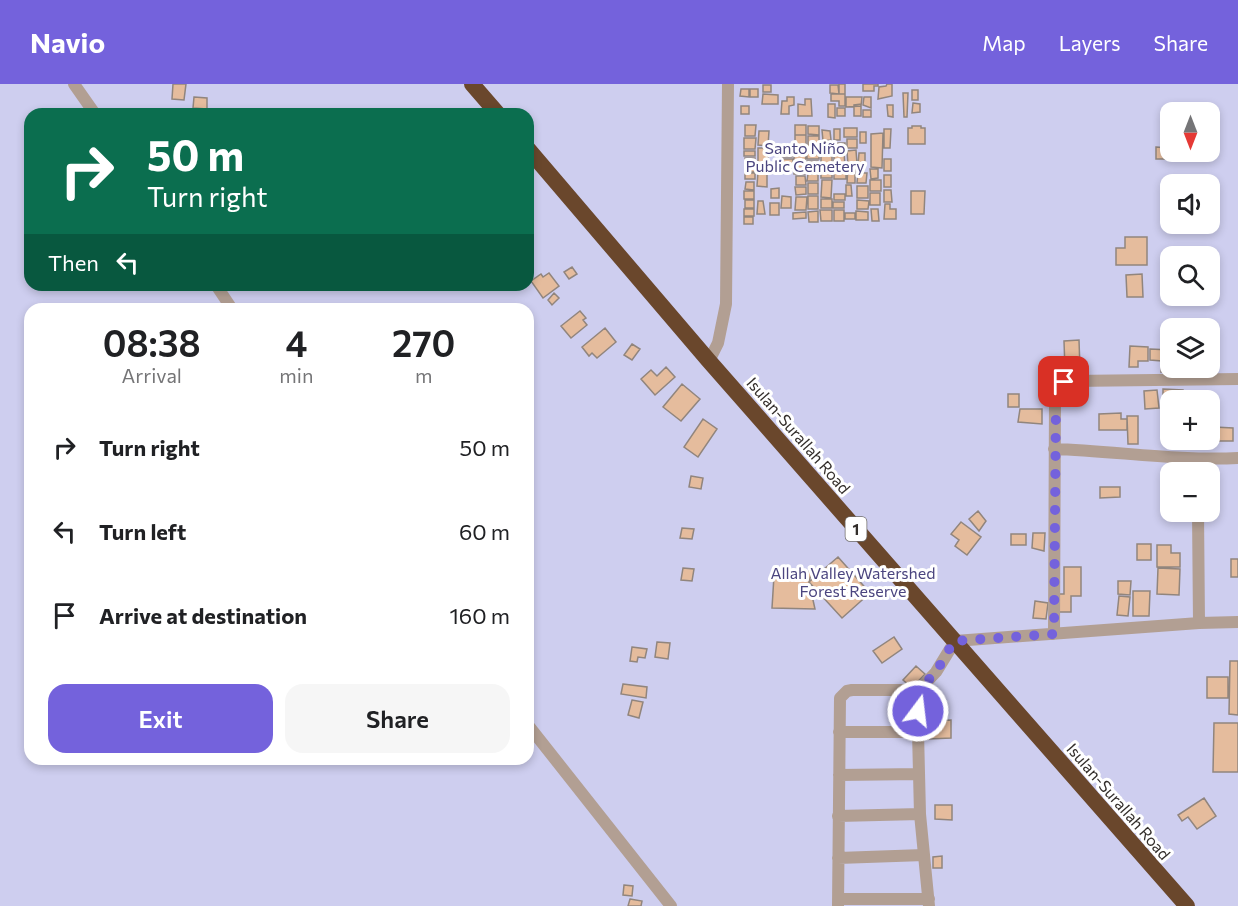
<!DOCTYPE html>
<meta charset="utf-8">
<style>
body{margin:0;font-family:Commissioner,sans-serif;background:#f6f6f6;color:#202124;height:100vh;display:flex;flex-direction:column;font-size:22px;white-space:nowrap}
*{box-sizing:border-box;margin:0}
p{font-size:20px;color:#757577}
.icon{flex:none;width:33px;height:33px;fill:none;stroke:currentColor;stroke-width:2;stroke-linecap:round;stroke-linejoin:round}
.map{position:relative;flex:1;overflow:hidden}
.panel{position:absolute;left:24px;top:219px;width:510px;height:462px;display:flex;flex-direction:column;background:#fff;border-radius:18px;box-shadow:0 3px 9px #0003}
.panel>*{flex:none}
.banner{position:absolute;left:24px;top:24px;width:510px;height:183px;border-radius:18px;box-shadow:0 3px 9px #0003;background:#0b6e4f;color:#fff;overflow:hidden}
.needle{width:39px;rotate:180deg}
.controls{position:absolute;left:1160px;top:18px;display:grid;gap:12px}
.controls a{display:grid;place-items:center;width:60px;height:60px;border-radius:12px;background:#fff;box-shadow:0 3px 9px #0003;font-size:30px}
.pin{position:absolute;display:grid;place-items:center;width:51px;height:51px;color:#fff;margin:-26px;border-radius:12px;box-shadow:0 3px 9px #0006}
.me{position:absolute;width:66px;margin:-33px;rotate:15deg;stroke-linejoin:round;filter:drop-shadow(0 0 4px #0008)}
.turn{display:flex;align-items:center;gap:21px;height:126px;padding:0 24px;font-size:27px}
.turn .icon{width:78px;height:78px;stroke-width:2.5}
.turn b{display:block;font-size:42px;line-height:51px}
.then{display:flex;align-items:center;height:57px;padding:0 24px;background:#0003;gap:12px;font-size:22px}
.eta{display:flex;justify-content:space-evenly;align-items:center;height:102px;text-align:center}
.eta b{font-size:36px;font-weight:600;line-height:42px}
.action{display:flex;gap:12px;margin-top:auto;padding:12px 24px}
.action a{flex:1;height:69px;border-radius:18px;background:#7462dc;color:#fff;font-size:24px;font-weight:600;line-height:69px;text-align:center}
.action a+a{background:#f6f6f6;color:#202124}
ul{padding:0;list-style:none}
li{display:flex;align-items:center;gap:18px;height:84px;padding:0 24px}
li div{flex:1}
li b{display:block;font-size:22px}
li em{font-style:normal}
header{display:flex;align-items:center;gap:36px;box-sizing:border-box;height:84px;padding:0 30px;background:#7462dc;color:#fff}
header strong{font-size:28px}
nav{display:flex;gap:33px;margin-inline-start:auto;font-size:21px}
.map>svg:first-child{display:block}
</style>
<header>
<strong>Navio</strong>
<nav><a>Map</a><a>Layers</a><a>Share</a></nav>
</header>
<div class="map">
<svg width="1238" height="822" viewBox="0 0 1238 822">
<rect width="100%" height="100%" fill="#f9ece2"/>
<!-- green -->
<path fill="#ceceef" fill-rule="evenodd" d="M0,0H1238V822H0ZM1170,28H1209V68H1170ZM30,30H528V201H30ZM1170,100H1209V140H1170ZM1170,172H1209V212H1170ZM30,225H528V675H30ZM1170,244H1209V284H1170ZM1170,316H1209V356H1170ZM1170,388H1209V428H1170Z"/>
<!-- building -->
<path fill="#e5bc9d" stroke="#91857d" stroke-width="1.5" d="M173,0H186L184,16L172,15Z
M839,0H845V10H839Z
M863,0H878V2H874V7H863Z
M887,0H892V12L878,15L879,3L886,2Z
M763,1H771V8H763Z
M830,1H838L839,10L830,9Z
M741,5H749V13L740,12Z
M750,5H758V13H750Z
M912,6H918V16H912Z
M903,9H908L907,33H904Z
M763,10L778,11V20H762Z
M831,10H845V22H839V17H831Z
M194,13L207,14V25L193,24Z
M787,13H794V21L789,22V30H781L782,17H787Z
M846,13H862L861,22L846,23Z
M864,13H871V24L863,21Z
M805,15H811L812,32H798V20L805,21Z
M913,19L920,20V28L912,29Z
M828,20H835V34L828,33Z
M861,20V32H854V21Z
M887,21H893V33L888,32Z
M741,22H749V30H741Z
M837,24H845V32H837Z
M863,26H871V33H863Z
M745,41H756L755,52H745Z
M795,41H806V51H795Z
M808,42H819V51L808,50Z
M912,42H921V44H925V60H908V44H912Z
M844,44H857V53H844Z
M834,45H840V56H834Z
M884,45H891L890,64H884Z
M822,46L830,47L831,56L823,57Z
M759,47H769L768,62L758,61Z
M860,48H866V59H860Z
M883,49L882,84L871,83V50Z
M795,51H806V63L795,62Z
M808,52H819V63H808Z
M744,54H756L755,65H744Z
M847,55H857V64H847Z
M826,58H832V70H826Z
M836,59H845V67H836Z
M795,62L806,63V70H795Z
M1156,63L1168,64L1167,75H1156Z
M758,64H768V82H758Z
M807,64H819V75H807Z
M783,66L792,67V73H783Z
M856,66L857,80L848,81L847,67Z
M744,67H755V72H744Z
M844,69L845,81H834V70Z
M859,69H865V81H858Z
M794,71H806L805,78H794Z
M821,71L832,72V80H821Z
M745,74H755V80H745Z
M783,75H793L792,85L782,84Z
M884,75H891V87H884Z
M807,77H818V88H806Z
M794,79H805V90H794Z
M745,81H755V88H745Z
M821,82H832V94H821Z
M834,83H846V95H834Z
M848,83H855V99H847Z
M870,85H878V94L871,95Z
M758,88H767V103L757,102Z
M745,89H755V95H745Z
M858,89H867L866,99H857Z
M808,90H818V97H807Z
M884,91H891V103H884Z
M796,92H805L806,101H796Z
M822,96H832L831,114L821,113Z
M870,96H881V107H870Z
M746,98H754V106L745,105Z
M808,99H818V110H808Z
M846,101H851L852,112H846Z
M857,102H868V114H857Z
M795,103H806V110L796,111Z
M779,104V114H771V105Z
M884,106H891L892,118H884Z
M744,107H754V115H744Z
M911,107H925L924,130H911Z
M870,109H880V121H870Z
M834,110H845V116H834Z
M782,112L791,113V124H781Z
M808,112H818V125H808Z
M796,113H807L806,126H795Z
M821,115H832V124H821Z
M745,116H754V124H745Z
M857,116L869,117L868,125H857Z
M758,117H763L765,130H757Z
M833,118H844V124H833Z
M770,119H779V131H770Z
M885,120H890V125H896V135H884Z
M744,125H754V132H744Z
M871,125H878L879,137H872Z
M820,126H832V137H821Z
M834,126H844V137H834Z
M818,127V138H809L808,128Z
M856,127L868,128V136H856Z
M806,128V134L793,135V129Z
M845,129H855V135H845Z
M744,133H753V140H744Z
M1125,153H1147V181H1116V164H1125Z
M572,183L577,190L569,195L564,188Z
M549,189L559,202L543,214L531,197L541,190L543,193Z
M1142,190L1143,213H1127L1126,191Z
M554,209L559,214L552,221L548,216Z
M1182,212H1198V216H1183Z
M580,227L586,234L583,236L587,241L571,254L561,242Z
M1178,239H1194V244H1178Z
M605,244L616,258L597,274L592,269L589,272L582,263Z
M1079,256L1080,285L1065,286L1064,257Z
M632,260L640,265L632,276L624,271Z
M1130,262L1148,263V277H1138V283H1129Z
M1150,265L1170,266V284H1177V288H1161L1162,277L1150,276Z
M666,283L675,293L655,311L641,295L651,286L657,292Z
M682,300L700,315L681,337L663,323Z
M1163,305L1183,306V316H1170V329H1163Z
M1157,306L1159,324L1145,325L1144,307Z
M1008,310H1019V323H1008Z
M1020,325H1042V340L1018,338Z
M1121,329V335H1127V346H1099V330Z
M1127,332H1138V360H1128Z
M703,335L717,345L698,373L684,363Z
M1214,343L1233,344V357H1213Z
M1172,356H1188V360L1172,359Z
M691,392L703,394L701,405L689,403Z
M1100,403H1120V413L1100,414Z
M978,427L986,437L979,447L969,435Z
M961,438L981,453L967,471L955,462L959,456L951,450Z
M682,444L694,445L692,455L680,454Z
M1033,449H1045L1044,467L1032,464Z
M1011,450H1026V461H1011Z
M1137,460H1151V476H1137Z
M1157,461H1171V469H1180V483H1157Z
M838,473L870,509L842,534L809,498Z
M1231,475H1238V493H1231Z
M1064,483H1081V512H1071V528H1056V510H1064Z
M683,484L694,485L692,497L681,496Z
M1158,484L1180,485L1179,511L1157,510Z
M812,487L809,498L815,525L772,524L774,492Z
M1118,497H1131L1130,511L1118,510Z
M1133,507H1150L1149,532H1133Z
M1119,512L1130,513L1128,532L1117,531Z
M1035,517L1048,519L1046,535L1033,534Z
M894,553L902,565L882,579L873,567Z
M657,558L670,559L668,575L655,573Z
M632,563L647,565L645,574L638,573L637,578L630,577Z
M1230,577H1238V631L1229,630Z
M916,582L925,590L912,604L903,596Z
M1207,593H1228V614H1207Z
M623,600L647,603L646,614L621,610Z
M632,616L643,618L639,634L628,631Z
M951,636V654L928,655V637Z
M1214,639H1238V688H1213Z
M1204,714L1216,732L1197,745L1188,733L1182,737L1178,731Z
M935,721H952V736L935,735Z
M942,772V784H933V773Z
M624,801L633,802L632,812L623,811Z
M630,815L642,817L641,822H628Z"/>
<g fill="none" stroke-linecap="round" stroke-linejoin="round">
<!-- minor -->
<path stroke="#b29f93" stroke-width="12" d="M74,0L95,30
M216,201L232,225
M709,277L718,259L726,220L728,0
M1054,365C1116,367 1177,377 1238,374
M1198,376V388
M1198,428L1199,539
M1054,550L1055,313L1058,303L1064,298L1071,297L1238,295
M528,641L671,822
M839,648H918
M839,691L919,690
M838,732L920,730
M838,774L924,771
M838,815H929
M838,822L840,614L847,607L852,606H919
M929,822L920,730L918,648L919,606L936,588L955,557L1199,539L1238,538"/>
<!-- highway -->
<path stroke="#6a472c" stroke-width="16" d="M472,0L498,30
M528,65L709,277L1187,822"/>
</g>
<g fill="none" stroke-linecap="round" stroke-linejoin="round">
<!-- route -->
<path stroke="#7462dc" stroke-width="10" stroke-dasharray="0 18" d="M918,627L919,606L936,588L954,557L1054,550L1056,313L1058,303L1064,298"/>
</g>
<g text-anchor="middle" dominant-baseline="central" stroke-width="6" stroke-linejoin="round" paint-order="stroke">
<!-- shield labels -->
<rect fill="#fff" stroke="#706d6b" stroke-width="1.5" x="845.5" y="433" width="21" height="24" rx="4.5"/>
<g font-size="15" font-weight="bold" fill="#332e2b">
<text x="856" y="445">1</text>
</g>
<!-- park labels -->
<g font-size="16" fill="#4b457f" stroke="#fff">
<text x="805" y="63">Santo Niño<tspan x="805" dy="18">Public Cemetery</tspan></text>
<text x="853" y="488">Allah Valley Watershed<tspan x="853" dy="18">Forest Reserve</tspan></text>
</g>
<!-- street labels -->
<g font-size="16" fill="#332e2b" stroke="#fff">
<text transform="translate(799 351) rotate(49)">Isulan-Surallah Road</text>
<text transform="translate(1119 717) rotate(49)">Isulan-Surallah Road</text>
</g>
</g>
</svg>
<div class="controls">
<a><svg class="needle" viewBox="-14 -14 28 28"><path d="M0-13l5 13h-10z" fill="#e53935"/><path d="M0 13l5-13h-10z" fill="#757577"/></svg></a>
<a><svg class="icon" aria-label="sound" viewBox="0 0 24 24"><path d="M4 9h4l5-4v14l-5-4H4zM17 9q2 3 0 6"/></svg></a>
<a><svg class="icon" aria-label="search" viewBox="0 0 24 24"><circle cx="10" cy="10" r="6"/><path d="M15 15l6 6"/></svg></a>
<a><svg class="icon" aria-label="layers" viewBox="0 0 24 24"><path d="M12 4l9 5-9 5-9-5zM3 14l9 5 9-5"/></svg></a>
<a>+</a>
<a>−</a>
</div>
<div class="pin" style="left:1064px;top:298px;background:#d93025"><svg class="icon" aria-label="arrive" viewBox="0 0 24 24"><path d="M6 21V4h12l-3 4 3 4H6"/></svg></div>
<svg class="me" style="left:918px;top:627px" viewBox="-20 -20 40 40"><circle r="17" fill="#7462dc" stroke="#fff" stroke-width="3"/><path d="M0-11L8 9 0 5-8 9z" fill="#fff"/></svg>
<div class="banner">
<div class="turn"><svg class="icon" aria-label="right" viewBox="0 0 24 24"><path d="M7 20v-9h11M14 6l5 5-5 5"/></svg><div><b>50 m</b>Turn right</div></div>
<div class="then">Then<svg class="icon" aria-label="left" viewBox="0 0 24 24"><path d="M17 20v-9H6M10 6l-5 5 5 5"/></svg></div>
</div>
<section class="panel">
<div class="eta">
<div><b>08:38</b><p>Arrival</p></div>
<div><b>4</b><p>min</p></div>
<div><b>270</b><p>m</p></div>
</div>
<ul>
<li><svg class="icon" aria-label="right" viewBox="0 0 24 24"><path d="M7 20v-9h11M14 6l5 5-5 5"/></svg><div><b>Turn right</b></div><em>50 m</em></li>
<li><svg class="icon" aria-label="left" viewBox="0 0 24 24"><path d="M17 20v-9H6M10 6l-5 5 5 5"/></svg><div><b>Turn left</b></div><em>60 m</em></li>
<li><svg class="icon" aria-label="arrive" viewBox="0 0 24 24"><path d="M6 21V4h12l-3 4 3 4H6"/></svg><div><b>Arrive at destination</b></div><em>160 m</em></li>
</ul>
<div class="action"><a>Exit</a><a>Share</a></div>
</section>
</div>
